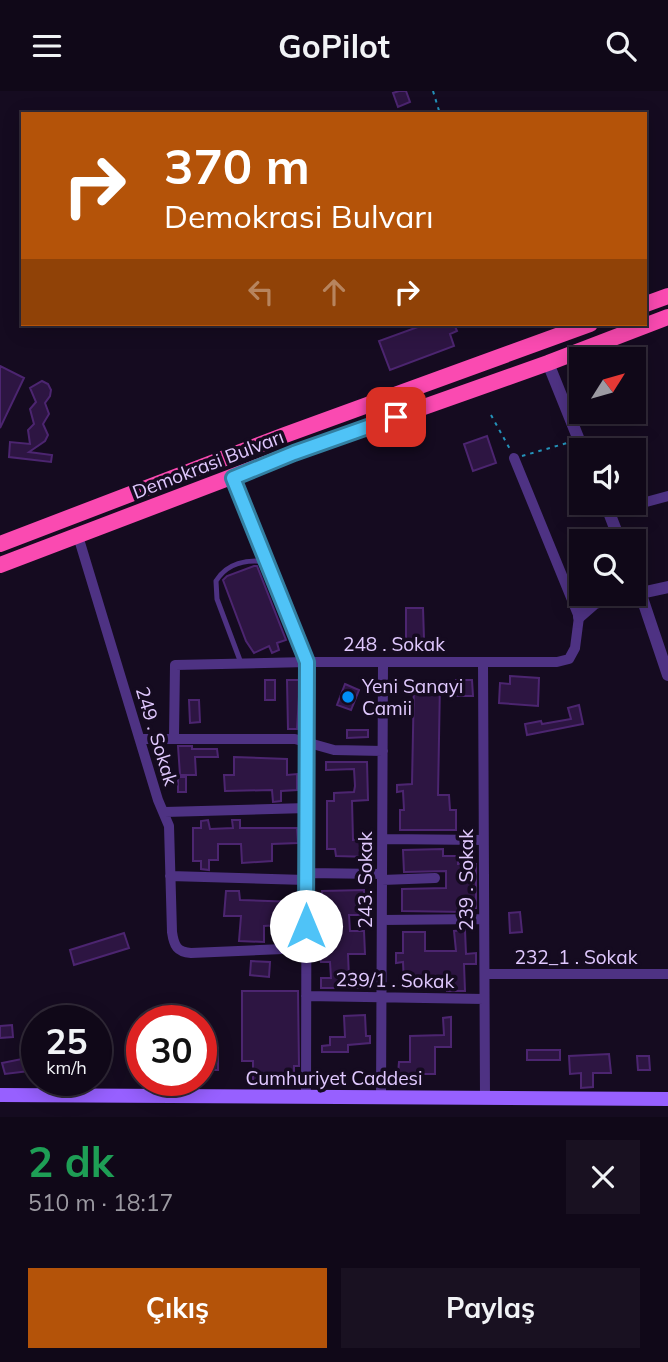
<!DOCTYPE html>
<html lang="tr">
<meta charset="utf-8">
<style>
body{margin:0;font-family:Mulish,sans-serif;background:#191121;color:#f1f3f6;height:100vh;display:flex;flex-direction:column;font-size:26px;white-space:nowrap}
*{box-sizing:border-box;margin:0}
p{font-size:23px;color:#9c9aa2}
.icon{flex:none;width:38px;height:38px;fill:none;stroke:currentColor;stroke-width:2;stroke-linecap:round;stroke-linejoin:round}
.map{position:relative;height:1026px;overflow:hidden}
.sheet{display:flex;flex-direction:column;background:#100818;flex:1}
.sheet>*{flex:none}
.hud{position:absolute;left:21px;top:21px;width:626px;height:214px;border-radius:0px;box-shadow:0 4px 18px #0003,0 0 0 2px #302937;background:#b45309;color:#fff;overflow:hidden}
.needle{width:46px;rotate:53deg}
.buttons{position:absolute;left:569px;top:256px;display:grid;gap:14px}
.buttons a{display:grid;place-items:center;width:77px;height:77px;border-radius:0px;background:#100818;box-shadow:0 4px 18px #0003,0 0 0 2px #302937;font-size:35px}
.speed{position:absolute;left:21px;top:914px;display:flex;gap:14px;font-size:35px;font-weight:700;text-align:center}
.speed>*{display:grid;place-content:center;width:91px;height:91px;border-radius:50%;background:#100818;box-shadow:0 4px 18px #0003,0 0 0 2px #302937;line-height:1}
.speed small{font-size:18px;font-weight:400}
.speed .limit{border:10px solid #d22;background:#fff;color:#111}
.pin{position:absolute;display:grid;place-items:center;width:60px;height:60px;color:#fff;margin:-30px;border-radius:14px;box-shadow:0 4px 10px #0006}
.me{position:absolute;width:77px;margin:-38px;rotate:0deg;stroke-linejoin:round;filter:drop-shadow(0 0 5px #0008)}
.turn{display:flex;align-items:center;gap:24px;height:147px;padding:0 28px;font-size:32px}
.turn .icon{width:91px;height:91px;stroke-width:2.5}
.turn b{display:block;font-size:49px;line-height:60px}
.lanes{display:flex;align-items:center;height:66px;padding:0 28px;background:#0003;justify-content:center;gap:35px;direction:ltr}
.lanes .off{opacity:.35}
.round{display:grid;place-items:center;flex:none;width:74px;height:74px;border-radius:0px;background:#191121}
.head{display:flex;align-items:center;justify-content:space-between;height:119px;padding:0 28px}
h1{font-size:42px;font-weight:700;line-height:52px;color:#1e9e55}
.primary-button{display:flex;gap:14px;margin-top:auto;padding:14px 28px}
.primary-button a{flex:1;height:80px;border-radius:0px;background:#b45309;color:#fff;font-size:28px;font-weight:700;line-height:80px;text-align:center}
.primary-button a+a{background:#191121;color:#f1f3f6}
header{display:flex;justify-content:space-between;align-items:center;height:91px;padding:0 28px;background:#100818;font-size:32px;font-weight:700}
.map>svg:first-child{display:block}
</style>
<header><svg class="icon" aria-label="menu" viewBox="0 0 24 24"><path d="M4 6h16M4 12h16M4 18h16"/></svg>GoPilot<svg class="icon" aria-label="search" viewBox="0 0 24 24"><circle cx="10" cy="10" r="6"/><path d="M15 15l6 6"/></svg></header>
<div class="map">
<svg width="668" height="1026" viewBox="0 0 668 1026">
<rect width="100%" height="100%" fill="#150b20"/>
<!-- building -->
<path fill="#2d1542" stroke="#4c2570" stroke-width="2" d="M399,0H406L410,11L398,16L393,2Z
M426,233H454L457,240L450,243L454,255L390,279L379,250Z
M0,275L24,287L0,337Z
M42,290L48,293L51,299L50,305L45,312L49,323L43,333L48,344L45,350L29,361L52,364L51,371L9,366L10,351L30,353L28,339L34,333L30,318L36,311L30,297Z
M487,345L496,372L473,380L464,353Z
M254,475H257L286,549L277,552L279,559L272,562L269,555L254,562L246,550L223,489L227,485Z
M406,517H423L424,548H406Z
M510,585L539,587L538,615L499,612L500,592L510,593Z
M265,589H275V609H265Z
M287,589H300L297,638H288Z
M456,589H472L473,605H457Z
M414,590L440,591L438,704H449L450,719H456V739H400V719H404L403,700L397,701V694L412,693Z
M345,593L359,599L351,619L337,614Z
M189,609H199L200,631L190,632Z
M579,614L583,633L527,644L525,633L541,630L542,633L571,628L568,617Z
M347,639H368V646L347,647Z
M178,655H192V658H217L218,666H195L196,684H180Z
M234,666L287,668V684L297,683V699L281,700V710L273,711L272,699L225,700L224,684H234Z
M326,671H367L368,709L352,710L353,749L369,748L370,766L336,765L335,758H327V710H334V702L354,701L355,695L354,678L326,679Z
M178,686H186V701H178Z
M208,729L210,738L233,737L232,729H240V737H297L298,752L272,753V770L242,772L241,753H218V769H209V779L201,778V770H193V737H201V730Z
M443,758V765H458V773H476V817H465V821L402,820V798L446,797V780L404,781L403,759Z
M364,799V810H372V817H365L366,824H349L350,840H364L365,863H348L349,887L366,886V897H321V887H331L330,871H321V864H326V857L331,856V824H323L322,800Z
M226,800H239L240,809L296,811L294,841H286L287,850H278V834L264,835V851L239,850L241,825H224Z
M520,821L522,841L510,842L509,822Z
M465,839L466,863L476,862V873H464L465,900H447V895H436V893H404L403,871L396,872V862H403V841H425V860H456L454,840Z
M124,842L129,857L74,874L70,859Z
M251,870L270,871L269,886L250,884Z
M242,900H298L299,975H294V984H267V990L253,991V970H242Z
M365,924L366,945H370V952L348,954V961H322V955L330,954V946H345L344,925Z
M451,926V956H435V983H398L399,971H410V945L444,944L443,927Z
M12,934L13,946L0,947V935Z
M37,951V979L5,983L2,972L27,967L25,953Z
M218,957V979H201V958Z
M527,959H560V969H527Z
M609,963L611,982H593V996L581,997V982L570,983L569,965Z
M637,965H649L650,979H638Z"/>
<g fill="none" stroke-linecap="round" stroke-linejoin="round">
<!-- path -->
<path stroke="#2492b9" stroke-width="2" stroke-dasharray="3.5 5" stroke-linecap="butt" d="M433,0L440,23
M491,324L511,360
M522,365L567,352"/>
<!-- service -->
<path stroke="#4e3283" stroke-width="5" d="M241,572L217,508L216,490C227,472 247,468 267,471"/>
<!-- minor -->
<path stroke="#4e3283" stroke-width="10" d="M234,387L307,571L306,1006
M609,421L668,405
M78,445L158,709L169,735L172,841C174,855 177,861 191,862L306,857
M483,571L485,1007
M174,646L175,574L307,571H557L569,568L575,557L579,526L514,367
M140,648H295L334,659L383,660
M165,721L307,717
M383,748L483,749
M306,782L382,783
M170,785L306,789
M382,789L435,787
M382,829L484,828
M485,883H668
M306,905L484,908
M381,1007L383,571"/>
<!-- tertiary -->
<path stroke="#4e3283" stroke-width="12" d="M548,272L583,359
M605,411L620,450
M634,483L668,584
M579,526L595,512L668,496"/>
<!-- secondary -->
<path stroke="#9760ff" stroke-width="14" d="M0,1004L668,1008"/>
<!-- trunk -->
<path stroke="#fa4ab1" stroke-width="16" d="M646,213L668,205
M0,453L285,344L590,233
M0,474L294,362L548,272L668,226"/>
</g>
<g fill="none" stroke-linecap="round" stroke-linejoin="round">
<!-- route casing -->
<g stroke="#337fa1" stroke-width="18">
<path id="route" d="M306,835L307,571L233,387L294,362L396,326"/>
</g>
<!-- route -->
<use href="#route" stroke="#4fc3f7" stroke-width="12"/>
</g>
<!-- markers -->
<circle fill="#008ef4" stroke="#150b20" stroke-width="2.5" cx="348" cy="606" r="7"/>
<g text-anchor="middle" dominant-baseline="central" stroke-width="7" stroke-linejoin="round" paint-order="stroke">
<!-- street labels -->
<g font-size="19" fill="#e1c9ff" stroke="#150b20">
<text transform="translate(208 373) rotate(-21)">Demokrasi Bulvarı</text>
<text x="394" y="553">248 . Sokak</text>
<text transform="translate(157 645) rotate(73)">249 . Sokak</text>
<text transform="translate(365 789) rotate(-90)">243. Sokak</text>
<text transform="translate(466 789) rotate(-90)">239 . Sokak</text>
<text x="576" y="866">232_1 . Sokak</text>
<text transform="translate(395 889) rotate(1)">239/1 . Sokak</text>
<text x="334" y="987">Cumhuriyet Caddesi</text>
</g>
<!-- poi labels -->
<g font-size="19" fill="#e1c9ff" stroke="#150b20" text-anchor="start">
<text x="362" y="595">Yeni Sanayi<tspan x="362" dy="22">Camii</tspan></text>
</g>
</g>
</svg>
<div class="buttons">
<a><svg class="needle" viewBox="-14 -14 28 28"><path d="M0-13l5 13h-10z" fill="#e53935"/><path d="M0 13l5-13h-10z" fill="#9c9aa2"/></svg></a>
<a><svg class="icon" aria-label="sound" viewBox="0 0 24 24"><path d="M4 9h4l5-4v14l-5-4H4zM17 9q2 3 0 6"/></svg></a>
<a><svg class="icon" aria-label="search" viewBox="0 0 24 24"><circle cx="10" cy="10" r="6"/><path d="M15 15l6 6"/></svg></a>
</div>
<div class="speed"><div>25<small>km/h</small></div><div class="limit">30</div></div>
<div class="pin" style="left:396px;top:326px;background:#d93025"><svg class="icon" aria-label="arrive" viewBox="0 0 24 24"><path d="M6 21V4h12l-3 4 3 4H6"/></svg></div>
<svg class="me" style="left:306px;top:835px" viewBox="-20 -20 40 40"><circle r="19" fill="#fff"/><path d="M0-13L10 11 0 6-10 11z" fill="#4fc3f7"/></svg>
<div class="hud">
<div class="turn"><svg class="icon" aria-label="right" viewBox="0 0 24 24"><path d="M7 20v-9h11M14 6l5 5-5 5"/></svg><div><b>370 m</b>Demokrasi Bulvarı</div></div>
<div class="lanes"><svg class="icon off" aria-label="left" viewBox="0 0 24 24"><path d="M17 20v-9H6M10 6l-5 5 5 5"/></svg><svg class="icon off" aria-label="ahead" viewBox="0 0 24 24"><path d="M12 20V5M6 11l6-6 6 6"/></svg><svg class="icon" aria-label="right" viewBox="0 0 24 24"><path d="M7 20v-9h11M14 6l5 5-5 5"/></svg></div>
</div>
</div>
<section class="sheet">
<div class="head"><div><h1>2 dk</h1><p>510 m · 18:17</p></div><a class="round"><svg class="icon" aria-label="close" viewBox="0 0 24 24"><path d="M6 6l12 12M18 6L6 18"/></svg></a></div>
<div class="primary-button"><a>Çıkış</a><a>Paylaş</a></div>
</section>
